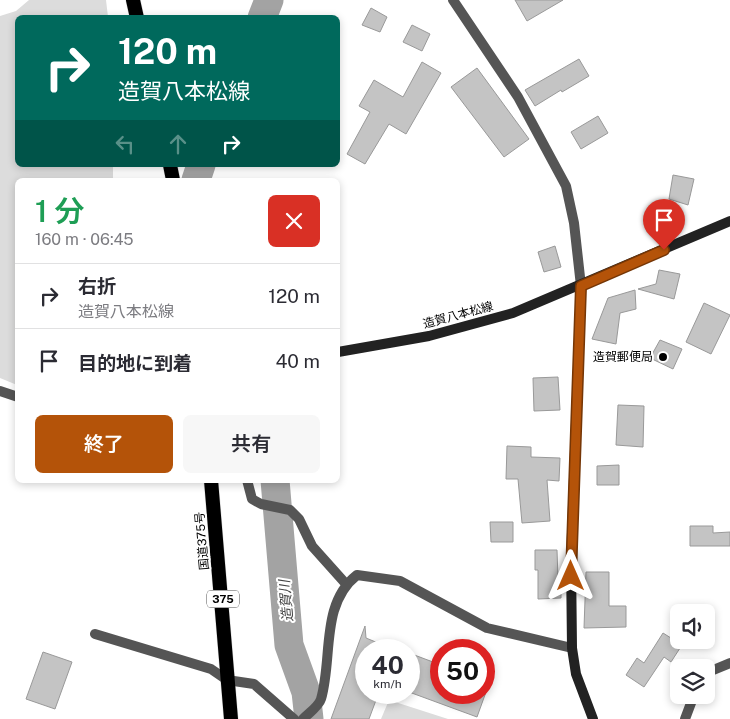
<!DOCTYPE html>
<html lang="ja">
<meta charset="utf-8">
<style>
body{margin:0;font-family:"Public Sans","Noto Sans JP",sans-serif;background:#f7f7f7;color:#2b2b33;height:100vh;display:flex;flex-direction:column;font-size:19px;white-space:nowrap}
*{box-sizing:border-box;margin:0}
p{font-size:16px;color:#7c7c81}
.icon{flex:none;width:28px;height:28px;fill:none;stroke:currentColor;stroke-width:2;stroke-linecap:round;stroke-linejoin:round}
.map{position:relative;flex:1;overflow:hidden}
.sheet{position:absolute;left:15px;top:178px;width:325px;height:305px;display:flex;flex-direction:column;background:#fff;border-radius:8px;box-shadow:0 2px 8px #0003}
.sheet>*{flex:none}
.banner{position:absolute;left:15px;top:15px;width:325px;height:152px;border-radius:8px;box-shadow:0 2px 8px #0003;background:#00695c;color:#fff;overflow:hidden}
.fabs{position:absolute;left:670px;top:604px;display:grid;gap:10px}
.fabs a{display:grid;place-items:center;width:45px;height:45px;border-radius:8px;background:#fff;box-shadow:0 2px 8px #0003;font-size:25px}
.speed{position:absolute;left:355px;top:639px;display:flex;gap:10px;font-size:25px;font-weight:700;text-align:center}
.speed>*{display:grid;place-content:center;width:65px;height:65px;border-radius:50%;background:#fff;box-shadow:0 2px 8px #0003;line-height:1}
.speed small{font-size:12px;font-weight:400}
.speed .limit{border:8px solid #d22;background:#fff;color:#111}
.pin{position:absolute;display:grid;place-items:center;width:42px;height:42px;color:#fff;margin:-51px -21px;border-radius:50% 50% 50% 0;rotate:-45deg;box-shadow:0 0 5px #0007}
.pin .icon{rotate:45deg}
.me{position:absolute;width:55px;margin:-28px;rotate:0deg;stroke-linejoin:round;filter:drop-shadow(0 0 4px #0008)}
.turn{display:flex;align-items:center;gap:18px;height:105px;padding:0 20px;font-size:22px}
.turn .icon{width:65px;height:65px;stroke-width:2.5}
.turn b{display:block;font-size:35px;line-height:42px}
.lanes{display:flex;align-items:center;height:48px;padding:0 20px;background:#0003;justify-content:center;gap:25px;direction:ltr}
.lanes .off{opacity:.35}
.round{display:grid;place-items:center;flex:none;width:52px;height:52px;border-radius:8px;background:#f7f7f7}
.overview{display:flex;align-items:center;justify-content:space-between;height:85px;padding:0 20px}
h1{font-size:30px;font-weight:600;line-height:38px;color:#1e9e55}
.button{display:flex;gap:10px;margin-top:auto;padding:10px 20px}
.button a{flex:1;height:58px;border-radius:8px;background:#b45309;color:#fff;font-size:20px;font-weight:600;line-height:58px;text-align:center}
.button a+a{background:#f7f7f7;color:#2b2b33}
ul{padding:0;list-style:none}
li{display:flex;align-items:center;gap:15px;height:65px;padding:0 20px;border-top:1px solid #e1e1e2}
li div{flex:1}
li b{display:block;font-size:19px}
li em{font-style:normal}
.map>svg:first-child{display:block}
</style>
<div class="map">
<svg width="730" height="719" viewBox="0 0 730 719">
<rect width="100%" height="100%" fill="#fff"/>
<!-- green -->
<path fill="#dcdcdc" d="M29,0H106L108,17L18,18V165H113V180H18L17,385L0,378V16L16,11Z
M389,700L448,719H381Z"/>
<g fill="none" stroke-linecap="round" stroke-linejoin="round">
<!-- river -->
<path stroke="#a3a3a3" stroke-width="29" d="M262,18L269,0
M196,180L201,165
M275,480L289,645L306,692L309,719"/>
</g>
<!-- building -->
<path fill="#c4c4c4" stroke="#999" d="M515,0H563L527,21Z
M371,8L387,17L380,32L362,25Z
M412,25L430,34L422,51L403,42Z
M579,59L589,76L562,92L561,90L535,106L525,90Z
M422,62L441,73L406,134L389,124L365,164L347,154L370,112L359,106L374,80L403,97Z
M477,68L529,139L504,157L451,87Z
M598,116L608,133L581,149L571,132Z
M673,175L694,179L688,205L669,199Z
M555,246L561,267L544,272L538,252Z
M659,270L680,274L674,299L638,289L656,284Z
M635,290L636,309L620,313L616,344L592,339L608,298Z
M704,303L730,315L711,354L686,342Z
M660,340L682,349L673,369L650,358Z
M558,377L560,410L534,411L533,378Z
M618,405L644,406L643,447L616,445Z
M507,446L531,447V457L560,458L559,481L547,480L550,521L522,523L518,479H506Z
M619,465V485H597V466Z
M490,522H513V542H491Z
M690,526H713V533L730,532V546H690Z
M535,550H557L558,579H561V598L538,599V570H535Z
M586,572H609V606H626V627L584,628Z
M365,626L366,638L395,650H366V692H379L369,719H331Z
M663,633L682,645L671,662L664,657L644,687L626,675L637,658L644,663Z
M43,652L72,662L55,709L26,699Z
M409,653L441,665V692H486L477,717L409,692Z"/>
<g fill="none" stroke-linecap="round" stroke-linejoin="round">
<!-- trunk casing -->
<g stroke="#dbdbdb" stroke-width="15">
<path id="trunk" d="M133,0L137,18
M170,165L173,180
M211,480L231,719"/>
</g>
<!-- minor -->
<path stroke="#555" stroke-width="10" d="M0,391L18,397
M247,480L252,499L261,504L290,510L299,519L312,546L346,584
M95,634L211,669L227,680L254,684L294,719
M706,673L730,663
M303,719C309,713 319,706 321,699C333,658 320,604 357,575L400,581L487,628L572,648
M685,719L694,695"/>
<!-- tertiary -->
<path stroke="#555" stroke-width="10" d="M453,0L518,97L566,186L574,223L581,286"/>
<!-- secondary -->
<path stroke="#222" stroke-width="10" d="M581,286L571,560L572,648L576,674L593,719
M338,352L429,336L513,313L730,221"/>
<!-- trunk -->
<use href="#trunk" stroke="#000" stroke-width="14"/>
</g>
<g fill="none" stroke-linecap="round" stroke-linejoin="round">
<!-- route casing -->
<g stroke="#753606" stroke-width="12">
<path id="route" d="M571,576L581,286L664,250"/>
</g>
<!-- route -->
<use href="#route" stroke="#b45309" stroke-width="9"/>
</g>
<!-- markers -->
<circle fill="#000" stroke="#fff" stroke-width="2" cx="663" cy="357" r="5"/>
<g text-anchor="middle" dominant-baseline="central" stroke-width="4" stroke-linejoin="round" paint-order="stroke">
<!-- shield labels -->
<rect fill="#fff" stroke="#4c4c4c" stroke-width="1" x="207" y="590.5" width="32" height="17" rx="4"/>
<g font-size="11" font-weight="bold" fill="#000">
<text x="223" y="599">375</text>
</g>
<!-- street labels -->
<g font-size="12" fill="#000" stroke="#fff">
<text transform="translate(458 315) rotate(-15)">造賀八本松線</text>
<text transform="translate(202 541) rotate(-95)">国道375号</text>
</g>
<!-- poi labels -->
<g font-size="12" fill="#000" stroke="#fff" text-anchor="end">
<text x="653" y="357">造賀郵便局</text>
</g>
<!-- water labels -->
<g font-size="14" font-style="italic" fill="#444" stroke="#fff">
<text transform="translate(286 601) rotate(-95)">造賀川</text>
</g>
</g>
</svg>
<div class="fabs">
<a><svg class="icon" aria-label="sound" viewBox="0 0 24 24"><path d="M4 9h4l5-4v14l-5-4H4zM17 9q2 3 0 6"/></svg></a>
<a><svg class="icon" aria-label="layers" viewBox="0 0 24 24"><path d="M12 4l9 5-9 5-9-5zM3 14l9 5 9-5"/></svg></a>
</div>
<div class="speed"><div>40<small>km/h</small></div><div class="limit">50</div></div>
<div class="pin" style="left:664px;top:250px;background:#d93025"><svg class="icon" aria-label="arrive" viewBox="0 0 24 24"><path d="M6 21V4h12l-3 4 3 4H6"/></svg></div>
<svg class="me" style="left:571px;top:576px" viewBox="-20 -20 40 40"><path d="M0-17L14 15 0 8-14 15z" fill="#b45309" stroke="#fff" stroke-width="4"/></svg>
<div class="banner">
<div class="turn"><svg class="icon" aria-label="right" viewBox="0 0 24 24"><path d="M7 20v-9h11M14 6l5 5-5 5"/></svg><div><b>120 m</b>造賀八本松線</div></div>
<div class="lanes"><svg class="icon off" aria-label="left" viewBox="0 0 24 24"><path d="M17 20v-9H6M10 6l-5 5 5 5"/></svg><svg class="icon off" aria-label="ahead" viewBox="0 0 24 24"><path d="M12 20V5M6 11l6-6 6 6"/></svg><svg class="icon" aria-label="right" viewBox="0 0 24 24"><path d="M7 20v-9h11M14 6l5 5-5 5"/></svg></div>
</div>
<section class="sheet">
<div class="overview"><div><h1>1 分</h1><p>160 m · 06:45</p></div><a class="round" style="background:#d93025;color:#fff"><svg class="icon" aria-label="close" viewBox="0 0 24 24"><path d="M6 6l12 12M18 6L6 18"/></svg></a></div>
<ul>
<li><svg class="icon" aria-label="right" viewBox="0 0 24 24"><path d="M7 20v-9h11M14 6l5 5-5 5"/></svg><div><b>右折</b><p>造賀八本松線</p></div><em>120 m</em></li>
<li><svg class="icon" aria-label="arrive" viewBox="0 0 24 24"><path d="M6 21V4h12l-3 4 3 4H6"/></svg><div><b>目的地に到着</b></div><em>40 m</em></li>
</ul>
<div class="button"><a>終了</a><a>共有</a></div>
</section>
</div>
